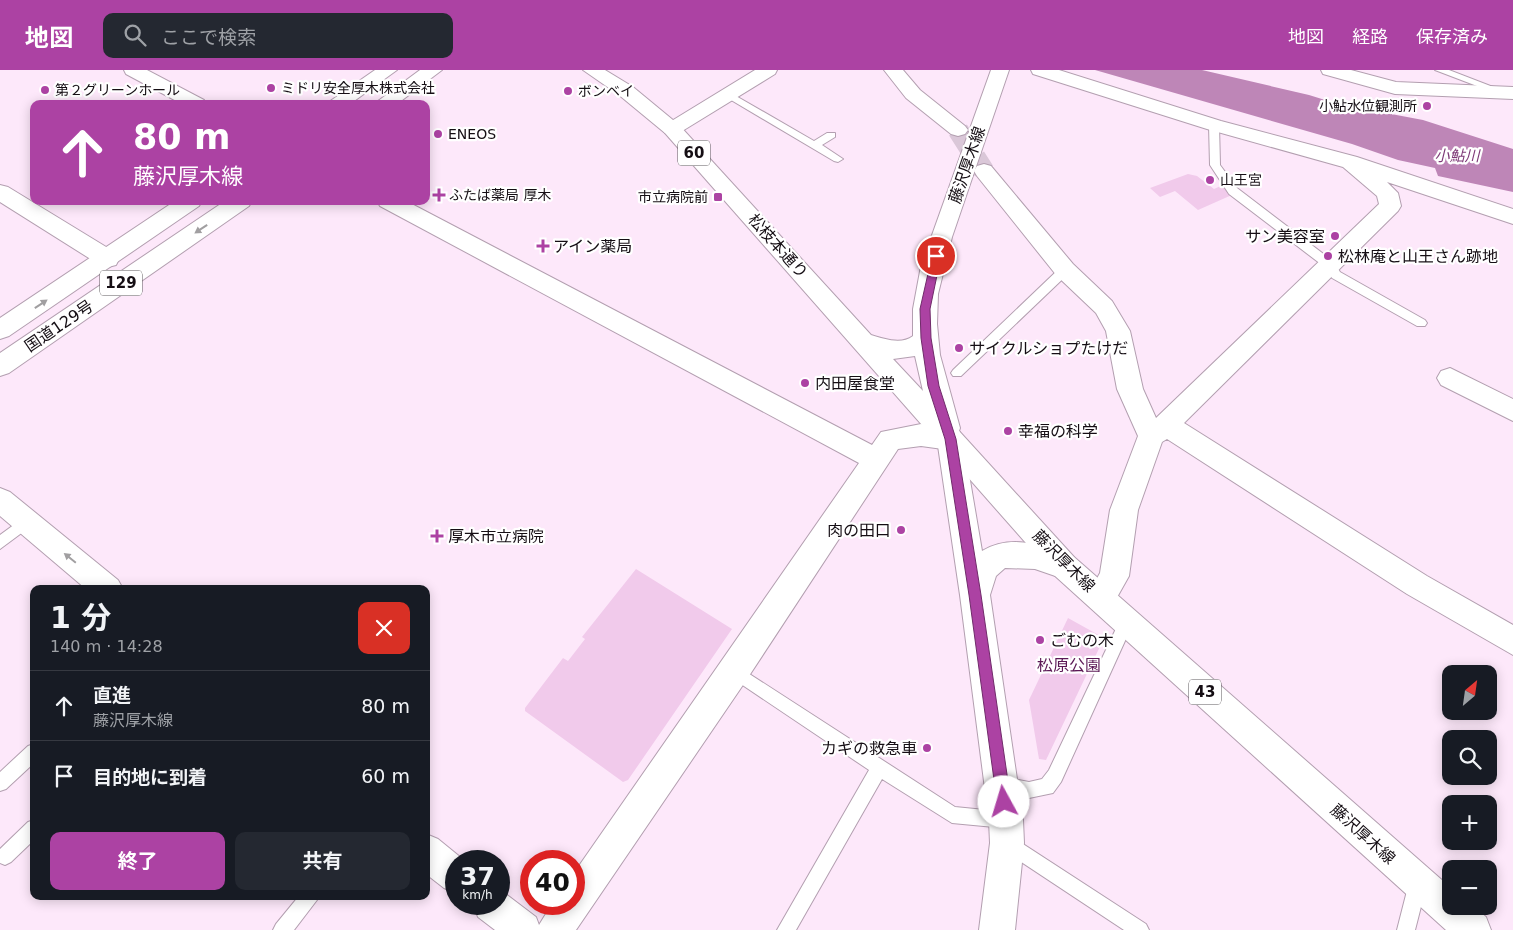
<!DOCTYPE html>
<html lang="ja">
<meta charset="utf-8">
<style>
body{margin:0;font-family:"DejaVu Sans","Noto Sans JP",sans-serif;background:#242831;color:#f1f3f6;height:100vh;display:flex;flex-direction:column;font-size:19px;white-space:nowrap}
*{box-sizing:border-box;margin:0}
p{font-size:16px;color:#9ea1a6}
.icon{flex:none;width:28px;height:28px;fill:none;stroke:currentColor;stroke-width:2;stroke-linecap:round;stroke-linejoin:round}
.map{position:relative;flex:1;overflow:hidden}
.panel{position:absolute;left:30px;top:515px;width:400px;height:315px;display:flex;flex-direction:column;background:#171b24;border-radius:10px;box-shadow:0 2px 12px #0003}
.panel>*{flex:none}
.top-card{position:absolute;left:30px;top:30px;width:400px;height:105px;border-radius:10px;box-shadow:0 2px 12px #0003;background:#ac42a3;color:#fff;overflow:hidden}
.needle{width:32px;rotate:29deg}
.buttons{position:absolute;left:1442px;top:595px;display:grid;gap:10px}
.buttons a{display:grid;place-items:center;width:55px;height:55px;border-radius:10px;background:#171b24;box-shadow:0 2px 12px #0003;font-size:25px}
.speed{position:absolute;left:445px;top:780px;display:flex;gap:10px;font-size:25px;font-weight:700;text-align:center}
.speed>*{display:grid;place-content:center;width:65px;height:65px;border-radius:50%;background:#171b24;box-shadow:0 2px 12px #0003;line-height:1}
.speed small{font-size:12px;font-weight:400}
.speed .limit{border:8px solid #d22;background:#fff;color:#111}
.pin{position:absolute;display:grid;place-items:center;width:42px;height:42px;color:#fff;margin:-21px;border:2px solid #fff;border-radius:50%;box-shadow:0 1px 5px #0007}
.me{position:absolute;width:55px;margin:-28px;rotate:354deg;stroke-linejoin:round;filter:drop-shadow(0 0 4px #0008)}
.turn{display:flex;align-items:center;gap:18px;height:105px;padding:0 20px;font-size:22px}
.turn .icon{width:65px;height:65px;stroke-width:2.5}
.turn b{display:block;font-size:35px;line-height:42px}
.round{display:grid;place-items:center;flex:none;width:52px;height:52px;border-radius:10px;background:#242831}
.overview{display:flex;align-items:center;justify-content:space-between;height:85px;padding:0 20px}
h1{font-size:30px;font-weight:700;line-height:38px}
.button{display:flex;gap:10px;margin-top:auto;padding:10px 20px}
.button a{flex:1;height:58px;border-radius:10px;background:#ac42a3;color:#fff;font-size:20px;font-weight:700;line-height:58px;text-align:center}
.button a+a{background:#242831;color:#f1f3f6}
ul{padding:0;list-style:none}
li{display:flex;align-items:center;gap:15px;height:70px;padding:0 20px;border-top:1px solid #363941}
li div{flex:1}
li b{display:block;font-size:19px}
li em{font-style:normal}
header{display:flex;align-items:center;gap:30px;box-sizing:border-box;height:70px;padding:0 25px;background:#ac42a3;color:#fff}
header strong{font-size:24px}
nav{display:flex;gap:28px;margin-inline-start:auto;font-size:18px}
.search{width:350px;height:45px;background:#242831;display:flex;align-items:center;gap:12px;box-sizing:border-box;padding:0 18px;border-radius:10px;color:#9ea1a6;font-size:19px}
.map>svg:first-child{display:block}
</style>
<header>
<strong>地図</strong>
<div class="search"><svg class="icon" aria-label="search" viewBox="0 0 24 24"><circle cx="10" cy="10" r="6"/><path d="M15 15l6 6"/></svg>ここで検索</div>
<nav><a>地図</a><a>経路</a><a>保存済み</a></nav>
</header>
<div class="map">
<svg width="1513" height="860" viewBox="0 0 1513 860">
<rect width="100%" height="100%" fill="#fde8fa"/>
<!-- green -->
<path fill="#f1caeb" d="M1188,104L1197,106L1214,119L1225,114L1234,124L1198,140L1175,121L1160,127L1150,118Z
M636,499L732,559L628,710L623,712L525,641V638L563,588L568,591L585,569L582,567Z
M1068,548L1104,568L1046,690L1039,689L1029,630Z"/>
<!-- water -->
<path fill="#be86b7" d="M1095,0H1202L1309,25L1338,34L1423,50L1513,79V122L1438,106L1435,98L1398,90L1352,74Z"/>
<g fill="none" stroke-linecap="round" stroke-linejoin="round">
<!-- minor-tunnel -->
<path stroke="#dac7d8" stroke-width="21" stroke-dasharray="21 11" stroke-linecap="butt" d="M958,60L984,101"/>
<!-- service casing -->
<g stroke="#b39fb0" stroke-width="2">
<path id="service" d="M1435,0H1449L1506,22L1498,24Z
M729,22L814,71L827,63H835V67L822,75L843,89L838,92L834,91L726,27V23Z
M1214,52L1219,55L1220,95L1237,118L1334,192L1340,202L1425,250L1427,253L1425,256H1417L1332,208L1326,198L1229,124L1210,95L1209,55Z
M1065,196L1071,200L1069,203L961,306H953L951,303L953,300L1061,197Z
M26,446L31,448L33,452L31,456L0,479V465Z
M1127,544L1132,546L1134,551L1061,712L1053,723L1029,728L996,721L994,715L996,709L1002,707L1029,712L1042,709L1049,700L1122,546Z
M734,594L955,737L1005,742L1011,744L1013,750L1011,756L1005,758L952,753L882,709L796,860H777L869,700L729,606L726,601L729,596Z
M34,674V693L6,719L0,721V702L28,676Z
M34,750V770L11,792L5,795L0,793V779L28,752Z
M1009,765L1146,854L1149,860H1124L1003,780L1000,774L1003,768Z
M1418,804L1424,807L1427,813L1415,860H1397L1409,813L1412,807Z
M299,826H320L294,860H273L276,854Z"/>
</g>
<!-- minor casing -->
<g stroke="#b39fb0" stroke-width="2">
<path id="minor" d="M124,0H147L204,30L207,34H182L126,4Z
M755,0H777L775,4L679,63L672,65L665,63L662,59L665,55Z
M884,0H903L920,20L965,56L968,60L965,64L958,66L951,64L906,28Z
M1031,0H1059L1221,51L1357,87L1513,139V154L1387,112L1398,123L1401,136L1398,141L1184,353L1427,506L1513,555V585L1407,524L1167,369L1162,372L1138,440L1129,506L1111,538L1101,542L1091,538L1086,528L1100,503L1110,440L1138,366L1117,319L1106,261L1096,243L1057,206L977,106L974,101L977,96L984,94L991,96L1073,194L1112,231L1130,261L1143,319L1156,348L1379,134L1377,126L1343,97L1207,59L1033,4Z
M1321,0H1351L1396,12L1513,17V29L1395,24L1323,4Z
M0,115L8,117L116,183L119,189L116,195L108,197L100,195L0,132Z
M377,131H406L872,375L881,362L921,354L959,361L963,369L959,377L950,380L921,376L898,379L745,612L576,860H495L478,847L473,834H499V819L536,847L539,855L552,834H574V803L859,393L380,136Z
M1450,298L1513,329V351L1441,315L1437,308L1441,301Z
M0,418L10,422L118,510L123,519H86L0,446Z
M426,764L438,769L465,791H456V823L444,818L426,804Z"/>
</g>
<!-- tertiary casing -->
<g stroke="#b39fb0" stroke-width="2">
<path id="tertiary" d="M950,358L959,361L963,369L982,481C1013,463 1044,476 1074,487L1078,496L1074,505L1064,509L1035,499L1005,498L996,506L990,525L1023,750L1024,773L1015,860H979L990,773L989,750L960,525L937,369L941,361Z"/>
</g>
<!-- primary casing -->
<g stroke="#b39fb0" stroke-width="2">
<path id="primary" d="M583,0H605L633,17L679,55L871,265C885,269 901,275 913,266V239L921,196L991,0H1009L952,167L938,224L937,254L940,285L960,358L959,361L1074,487L1451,818V836H1473L1486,847L1491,860H1446L1054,505L665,63L619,25ZM915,286L923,321L893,289Z"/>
</g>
<!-- trunk casing -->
<g stroke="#b39fb0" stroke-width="2">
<path id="trunk" d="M375,0H397L350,34H326Z
M420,0H442L397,34H374Z
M175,131H202L199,136L9,266L0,269V248Z
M225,131H252L249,136L9,303L0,306V283Z"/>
</g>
<!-- service -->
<use href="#service" fill="#fff" fill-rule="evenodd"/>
<!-- minor -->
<use href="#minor" fill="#fff" fill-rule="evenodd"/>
<!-- tertiary -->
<use href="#tertiary" fill="#fff" fill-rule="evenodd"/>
<!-- primary -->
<use href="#primary" fill="#fff" fill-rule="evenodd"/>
<!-- trunk -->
<use href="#trunk" fill="#fff" fill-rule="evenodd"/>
</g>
<!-- one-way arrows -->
<defs><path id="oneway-solid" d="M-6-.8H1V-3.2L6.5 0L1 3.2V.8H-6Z" transform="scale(1.25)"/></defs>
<g fill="#a19fa1">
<use href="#oneway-solid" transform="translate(201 159) rotate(146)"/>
<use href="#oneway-solid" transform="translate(41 234) rotate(-34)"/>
<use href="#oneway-solid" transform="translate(70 488) rotate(-141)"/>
</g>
<!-- route -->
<path fill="#ac42a3" stroke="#702b6a" d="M936,182L941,186L930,239L931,268L939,316L956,369L981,525L1011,732L1009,737L1004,739L999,737L997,732L969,525L945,369L928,316L921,268L920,239L932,186Z"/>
<!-- markers -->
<g fill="#ac42a3" stroke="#fff" stroke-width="2">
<circle cx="271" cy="18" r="5"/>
<circle cx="45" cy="20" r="5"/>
<circle cx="568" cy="21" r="5"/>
<circle cx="1427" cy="36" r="5"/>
<circle cx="438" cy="64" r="5"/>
<circle cx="1210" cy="110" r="5"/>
<path d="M436.5 117.5h5v5h5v5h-5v5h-5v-5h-5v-5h5z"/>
<rect x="713" y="122" width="10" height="10" rx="2.5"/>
<circle cx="1335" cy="166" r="5"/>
<path d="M540.5 168.5h5v5h5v5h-5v5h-5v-5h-5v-5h5z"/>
<circle cx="1328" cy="186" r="5"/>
<circle cx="959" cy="278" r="5"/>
<circle cx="805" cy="313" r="5"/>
<circle cx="1008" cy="361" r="5"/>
<circle cx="901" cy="460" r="5"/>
<path d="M434.5 458.5h5v5h5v5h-5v5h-5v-5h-5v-5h5z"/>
<circle cx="1040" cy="570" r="5"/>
<circle cx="927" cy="678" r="5"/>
</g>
<g text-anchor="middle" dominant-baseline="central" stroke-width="4.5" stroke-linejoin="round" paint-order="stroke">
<!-- far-poi labels -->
<g font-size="14" fill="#150e14" stroke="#fff" text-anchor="start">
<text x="281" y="18">ミドリ安全厚木株式会社</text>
<text x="55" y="20">第２グリーンホール</text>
<text x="578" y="21">ボンベイ</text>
<text x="1417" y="36" text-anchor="end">小鮎水位観測所</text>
<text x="448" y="64">ENEOS</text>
<text x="1220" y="110">山王宮</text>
<text x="449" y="125">ふたば薬局 厚木</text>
<text x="708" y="127" text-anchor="end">市立病院前</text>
</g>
<!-- shield labels -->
<g fill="#fff" stroke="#5b565a" stroke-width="1">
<rect x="678" y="70.5" width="32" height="25" rx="4"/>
<rect x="100" y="200.5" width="42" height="25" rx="4"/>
<rect x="1189" y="609.5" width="32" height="25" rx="4"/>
</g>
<g font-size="15" font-weight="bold" fill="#150e14">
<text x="694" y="83">60</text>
<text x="121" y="213">129</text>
<text x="1205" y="622">43</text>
</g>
<!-- far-water labels -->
<g font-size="15" font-style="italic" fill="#7e3977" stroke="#fff">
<text x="1457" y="86">小鮎川</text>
</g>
<!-- street labels -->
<g font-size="16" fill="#150e14" stroke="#fff">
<text transform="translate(967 95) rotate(-71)">藤沢厚木線</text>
<text transform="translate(778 176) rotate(48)">松枝本通り</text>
<text transform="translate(59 256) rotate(-34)">国道129号</text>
<text transform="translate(1064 491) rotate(45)">藤沢厚木線</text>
<text transform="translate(1363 764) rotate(42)">藤沢厚木線</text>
</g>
<!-- poi labels -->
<g font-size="16" fill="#150e14" stroke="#fff" text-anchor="start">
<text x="1325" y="166" text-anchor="end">サン美容室</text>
<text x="553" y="176">アイン薬局</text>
<text x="1338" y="186">松林庵と山王さん跡地</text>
<text x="969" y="278">サイクルショプたけだ</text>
<text x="815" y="313">内田屋食堂</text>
<text x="1018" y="361">幸福の科学</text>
<text x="891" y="460" text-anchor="end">肉の田口</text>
<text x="448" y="466">厚木市立病院</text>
<text x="1050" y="570">ごむの木</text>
<text x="917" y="678" text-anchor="end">カギの救急車</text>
</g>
<!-- park labels -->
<g font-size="16" fill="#5b1855" stroke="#fff">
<text x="1069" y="595">松原公園</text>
</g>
</g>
</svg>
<div class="buttons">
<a><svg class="needle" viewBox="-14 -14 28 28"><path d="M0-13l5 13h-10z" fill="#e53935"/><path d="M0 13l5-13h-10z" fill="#9ea1a6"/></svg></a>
<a><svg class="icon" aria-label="search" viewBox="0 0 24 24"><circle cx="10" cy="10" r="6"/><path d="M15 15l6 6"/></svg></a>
<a>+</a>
<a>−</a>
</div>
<div class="speed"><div>37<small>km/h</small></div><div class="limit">40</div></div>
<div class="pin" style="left:936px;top:186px;background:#d93025"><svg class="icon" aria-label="arrive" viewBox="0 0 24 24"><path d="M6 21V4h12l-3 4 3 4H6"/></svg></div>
<svg class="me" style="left:1004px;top:732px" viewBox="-20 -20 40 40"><circle r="19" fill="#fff"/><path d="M0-13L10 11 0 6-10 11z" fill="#ac42a3"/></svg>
<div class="top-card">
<div class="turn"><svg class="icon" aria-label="ahead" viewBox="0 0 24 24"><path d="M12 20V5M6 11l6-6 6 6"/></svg><div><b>80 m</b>藤沢厚木線</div></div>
</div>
<section class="panel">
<div class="overview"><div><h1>1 分</h1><p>140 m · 14:28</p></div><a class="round" style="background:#d93025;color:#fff"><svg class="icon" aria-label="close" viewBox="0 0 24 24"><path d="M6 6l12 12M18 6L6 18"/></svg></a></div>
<ul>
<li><svg class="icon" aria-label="ahead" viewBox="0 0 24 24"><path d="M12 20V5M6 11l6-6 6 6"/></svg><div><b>直進</b><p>藤沢厚木線</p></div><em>80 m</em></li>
<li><svg class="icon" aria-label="arrive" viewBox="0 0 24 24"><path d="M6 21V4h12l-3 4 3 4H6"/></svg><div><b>目的地に到着</b></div><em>60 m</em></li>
</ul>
<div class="button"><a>終了</a><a>共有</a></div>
</section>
</div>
